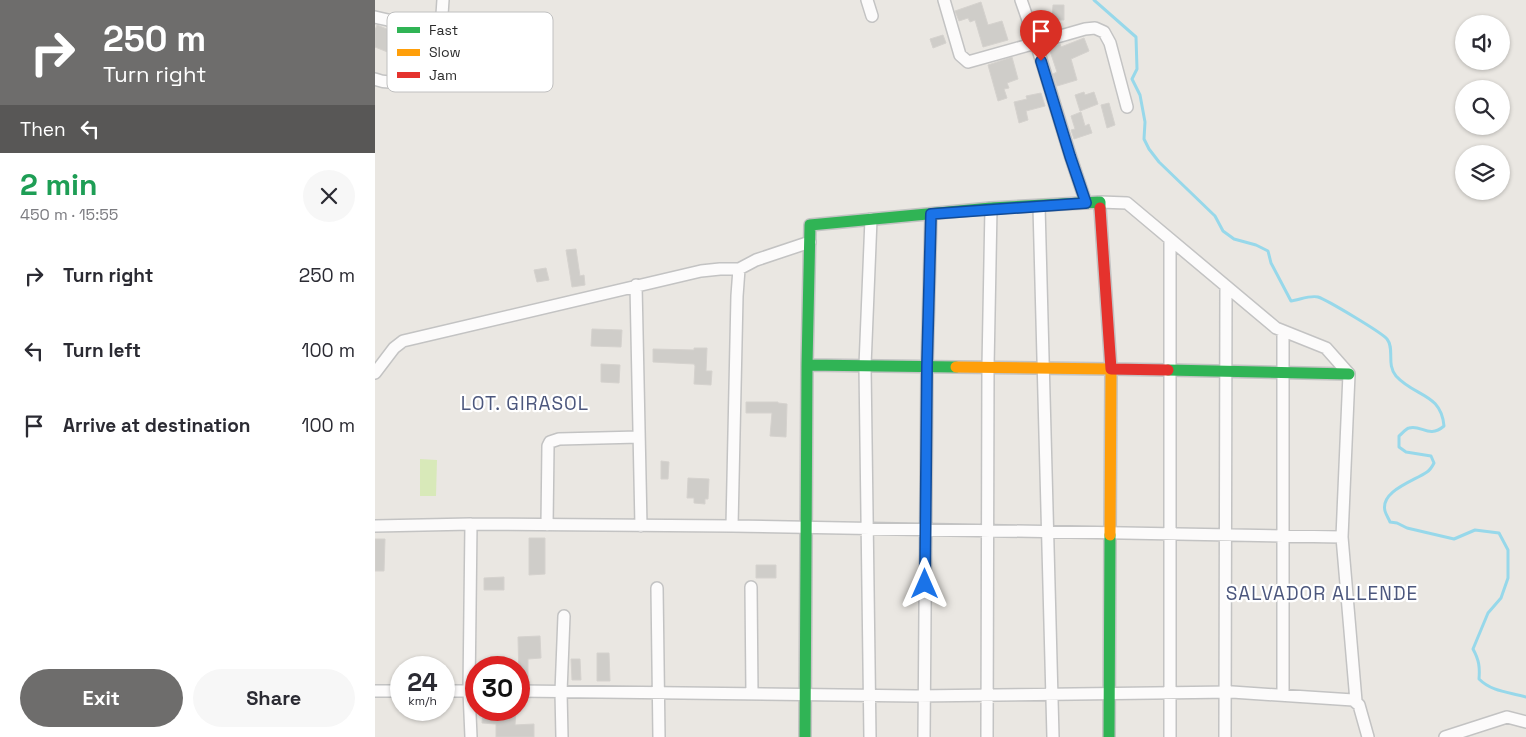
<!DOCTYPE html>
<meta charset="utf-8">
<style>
body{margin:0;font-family:"Space Grotesk",sans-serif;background:#f7f7f7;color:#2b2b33;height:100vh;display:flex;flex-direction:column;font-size:19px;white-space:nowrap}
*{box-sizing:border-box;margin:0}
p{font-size:16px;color:#7c7c81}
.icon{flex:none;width:28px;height:28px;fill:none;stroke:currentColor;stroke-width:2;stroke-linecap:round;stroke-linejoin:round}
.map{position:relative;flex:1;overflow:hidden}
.side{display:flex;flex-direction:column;background:#fff;width:375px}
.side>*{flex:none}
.top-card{background:#6e6d6c;color:#fff;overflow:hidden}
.tools{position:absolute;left:1080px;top:15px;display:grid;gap:10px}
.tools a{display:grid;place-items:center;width:55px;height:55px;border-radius:50%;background:#fff;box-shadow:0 1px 4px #0004;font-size:25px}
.speed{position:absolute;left:15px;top:656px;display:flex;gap:10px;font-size:25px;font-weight:700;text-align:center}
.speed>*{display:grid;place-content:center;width:65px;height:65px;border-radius:50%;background:#fff;box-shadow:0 1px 4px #0004;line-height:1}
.speed small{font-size:12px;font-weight:400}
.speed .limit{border:8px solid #d22;background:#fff;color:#111}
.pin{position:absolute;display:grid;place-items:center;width:42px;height:42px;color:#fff;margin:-51px -21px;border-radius:50% 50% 50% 0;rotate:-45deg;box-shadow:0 0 5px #0007}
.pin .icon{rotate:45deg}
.me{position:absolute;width:55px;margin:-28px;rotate:0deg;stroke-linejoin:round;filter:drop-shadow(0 0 4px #0008)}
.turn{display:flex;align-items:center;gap:18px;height:105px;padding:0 20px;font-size:22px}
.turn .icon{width:65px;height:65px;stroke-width:2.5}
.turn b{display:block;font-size:35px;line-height:42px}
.then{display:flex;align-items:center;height:48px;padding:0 20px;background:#0003;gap:10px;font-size:19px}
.round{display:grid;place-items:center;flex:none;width:52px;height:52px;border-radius:26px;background:#f7f7f7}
.summary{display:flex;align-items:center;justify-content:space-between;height:85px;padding:0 20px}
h1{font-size:30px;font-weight:700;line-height:38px;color:#1e9e55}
.button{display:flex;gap:10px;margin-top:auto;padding:10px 20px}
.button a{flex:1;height:58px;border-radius:30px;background:#6e6d6c;color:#fff;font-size:20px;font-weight:700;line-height:58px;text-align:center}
.button a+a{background:#f7f7f7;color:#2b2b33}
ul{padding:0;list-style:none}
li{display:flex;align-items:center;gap:15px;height:75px;padding:0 20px}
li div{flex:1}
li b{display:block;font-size:19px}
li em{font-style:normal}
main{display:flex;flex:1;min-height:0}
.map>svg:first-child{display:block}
</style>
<main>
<section class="side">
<div class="top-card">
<div class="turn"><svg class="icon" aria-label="right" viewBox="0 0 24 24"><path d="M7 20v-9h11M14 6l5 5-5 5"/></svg><div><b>250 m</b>Turn right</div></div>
<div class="then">Then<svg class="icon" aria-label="left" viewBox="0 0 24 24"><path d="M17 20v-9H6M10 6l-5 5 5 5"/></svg></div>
</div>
<div class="summary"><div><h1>2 min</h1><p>450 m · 15:55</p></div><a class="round"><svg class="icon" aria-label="close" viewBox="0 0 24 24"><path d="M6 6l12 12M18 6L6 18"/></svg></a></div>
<ul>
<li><svg class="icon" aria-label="right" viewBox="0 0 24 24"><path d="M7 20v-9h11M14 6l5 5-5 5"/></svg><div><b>Turn right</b></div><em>250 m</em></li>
<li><svg class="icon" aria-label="left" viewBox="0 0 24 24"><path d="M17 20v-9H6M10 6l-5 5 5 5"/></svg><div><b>Turn left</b></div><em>100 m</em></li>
<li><svg class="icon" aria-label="arrive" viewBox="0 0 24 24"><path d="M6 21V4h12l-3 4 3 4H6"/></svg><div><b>Arrive at destination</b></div><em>100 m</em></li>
</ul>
<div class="button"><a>Exit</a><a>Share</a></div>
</section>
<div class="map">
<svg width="1151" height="737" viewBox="0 0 1151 737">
<rect width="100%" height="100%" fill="#eae7e2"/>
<!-- pitch -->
<path fill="#d8e9b9" d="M45,459L62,460L61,496H45Z"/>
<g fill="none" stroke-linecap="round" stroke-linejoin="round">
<!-- stream -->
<path stroke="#97d8ea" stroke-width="3" d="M719,0L761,37L762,69L757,79L765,95L770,122L769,139L774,149L784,162L840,216L848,231L859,239L881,245L893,251L896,263L916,301C924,300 935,295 943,297C952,300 1006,332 1012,339C1020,349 1011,364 1021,376C1040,397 1066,393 1069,426C1054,439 1046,424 1034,428C1030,429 1027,434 1024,436V447L1031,452L1056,456L1059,463C1057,467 1055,470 1052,472C1039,481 1005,491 1010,511C1011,515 1014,519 1015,522L1022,523L1032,528L1079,539L1100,530L1124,533L1133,550V578L1126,598L1113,613L1098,649C1104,660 1105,667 1104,679C1117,692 1134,692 1151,697"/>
</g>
<!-- building -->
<path fill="#cfcdc9" stroke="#d5d2ce" d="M606,2L613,25L627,21L633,40L608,47L600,20L595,22L593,18L584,21L580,11Z
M678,5H689V20H677Z
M2,25L38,40L30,59L0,47V30Z
M568,35L571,43L558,48L555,39Z
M709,38L714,51L696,59L702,80L682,86L678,74L682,72L674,48L685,44L686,47Z
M637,57L643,79L632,83L634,88L629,89L632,98L623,101L613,65Z
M709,92L710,95L719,92L723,104L705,111L700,95Z
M666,93L670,106L651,111L653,120L644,123L639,102L652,99L651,96Z
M734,103L740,125L732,128L726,105Z
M706,112L710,126L714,124L717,133L699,139L696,130L700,129L696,116Z
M201,249L205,276L209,275L210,285L197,287L191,250Z
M171,268L174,280L162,282L159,270Z
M217,329L247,330L246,347L216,346Z
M319,348H332L331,371H337L336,385L319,384L320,366L319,364L278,362V349L319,350Z
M226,364L245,365L244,383L226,382Z
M371,402H403V403L412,404L411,437L395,436L397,413H371Z
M286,461L294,462L293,479H286Z
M313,478L334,479L333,499H330V504L319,503V498H312Z
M154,538H170V574L154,575Z
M0,539H10L9,571H0Z
M381,565H401V578H381Z
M129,577V590H109V578Z
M165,636L166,658L153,659V680H144L143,637Z
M222,653H234L235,681H222Z
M196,659H205L206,680H197Z
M108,710H141L140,725L159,724V737H121V724L107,723Z"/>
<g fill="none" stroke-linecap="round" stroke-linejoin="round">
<!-- street casing -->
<g stroke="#c3c3c3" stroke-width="14">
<path id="street" d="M492,0L497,16
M569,0L585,55L593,62L661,43L695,155L711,203
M646,0L661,43L710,29L720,28L729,32L735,43L752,107
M0,17L13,20L63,38
M0,79C24,89 42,71 54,52C57,48 61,44 63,39C67,28 67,12 68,0
M725,202L752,203L901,328L951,348L974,374L967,537L981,701
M664,206L678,737
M795,239V737
M261,285L266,526
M0,373L19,348L28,341L326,271L345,269H364L381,260L435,242
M96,524L94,691L96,737
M172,525L173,446L175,442L184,439L264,437
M0,526L96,524L357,526L362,296L364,269
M357,526L967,537
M376,587L377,694
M282,588L284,737
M0,691H26
M69,691H100
M144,691L541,696L857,692L978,700L984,705L993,737
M908,695V331
M187,737L186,692L189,616
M495,737L490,366L496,219
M549,737L552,366L556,214
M612,737L613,367L616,208
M850,737L851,286
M1070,737L1132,717L1151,722"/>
</g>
<!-- fast casing -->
<g stroke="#c3c3c3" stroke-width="14">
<path id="fast" d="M432,365L435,225L616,208L725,202V208
M793,370L974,374
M430,737L432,365L581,367
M734,737L735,535"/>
</g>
<!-- slow casing -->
<g stroke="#c3c3c3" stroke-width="14">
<path id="slow" d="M581,367L736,369L735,535"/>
</g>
<!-- jam casing -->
<g stroke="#c3c3c3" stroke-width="14">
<path id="jam" d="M725,208L736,369L793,370"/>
</g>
<!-- street -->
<use href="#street" stroke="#fcfbfb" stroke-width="11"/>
<!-- fast -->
<use href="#fast" stroke="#30b455" stroke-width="11"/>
<!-- slow -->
<use href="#slow" stroke="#ff9f0a" stroke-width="11"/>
<!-- jam -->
<use href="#jam" stroke="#e5322d" stroke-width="11"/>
</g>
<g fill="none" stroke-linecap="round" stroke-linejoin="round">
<!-- route casing -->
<g stroke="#114b97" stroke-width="12">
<path id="route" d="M550,584L552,366L556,214L711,203L695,156L666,61"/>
</g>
<!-- route -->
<use href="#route" stroke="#1a73e8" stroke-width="9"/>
</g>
<g text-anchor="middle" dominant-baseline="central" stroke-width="4.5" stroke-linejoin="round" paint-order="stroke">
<!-- quarter labels -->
<g font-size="19" letter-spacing="1" fill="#4c577d" stroke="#fff">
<text x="150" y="403">LOT. GIRASOL</text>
<text x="947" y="593">SALVADOR ALLENDE</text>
</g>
</g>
<!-- legend -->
<rect x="12" y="12" width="166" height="80" rx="8" fill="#fff" stroke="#c0c0c0" stroke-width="1"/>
<rect x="22" y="27" width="23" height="6" fill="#30b455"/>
<rect x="22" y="49" width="23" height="7" fill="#ff9f0a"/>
<rect x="22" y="72" width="23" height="6" fill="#e5322d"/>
<g font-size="14" fill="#2c2c2c">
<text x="54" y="35">Fast</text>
<text x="54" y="57">Slow</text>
<text x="54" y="80">Jam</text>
</g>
</svg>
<div class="tools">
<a><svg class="icon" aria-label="sound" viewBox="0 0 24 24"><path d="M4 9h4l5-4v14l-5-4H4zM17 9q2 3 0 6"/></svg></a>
<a><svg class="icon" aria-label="search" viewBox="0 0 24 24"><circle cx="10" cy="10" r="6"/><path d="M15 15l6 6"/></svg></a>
<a><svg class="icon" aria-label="layers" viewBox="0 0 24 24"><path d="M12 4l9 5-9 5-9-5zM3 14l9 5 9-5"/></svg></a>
</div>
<div class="speed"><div>24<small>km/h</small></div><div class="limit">30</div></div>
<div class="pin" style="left:666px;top:61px;background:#d93025"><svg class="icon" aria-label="arrive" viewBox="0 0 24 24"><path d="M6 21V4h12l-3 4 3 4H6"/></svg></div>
<svg class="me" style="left:550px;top:584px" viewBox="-20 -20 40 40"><path d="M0-17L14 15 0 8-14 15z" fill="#1a73e8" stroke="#fff" stroke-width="4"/></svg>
</div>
</main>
